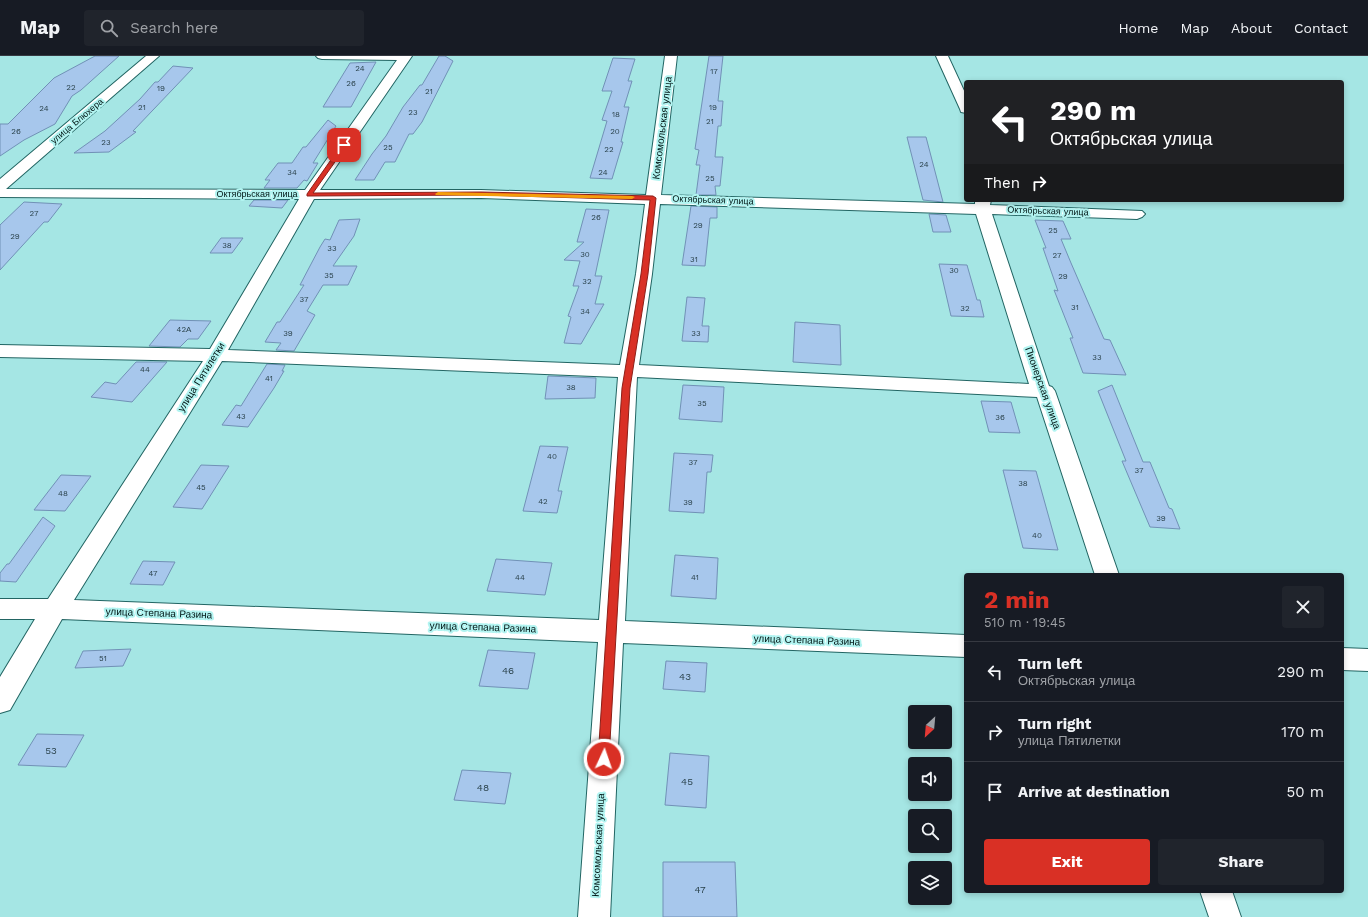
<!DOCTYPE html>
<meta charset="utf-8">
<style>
body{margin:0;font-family:"Work Sans",sans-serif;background:#20242c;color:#f1f3f6;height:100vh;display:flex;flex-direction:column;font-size:15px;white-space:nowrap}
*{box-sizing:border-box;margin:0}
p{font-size:13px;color:#9ea1a6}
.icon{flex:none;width:22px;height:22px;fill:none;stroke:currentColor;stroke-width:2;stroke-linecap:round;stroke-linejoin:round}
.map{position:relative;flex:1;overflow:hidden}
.side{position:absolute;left:964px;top:517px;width:380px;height:320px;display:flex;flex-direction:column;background:#171b24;border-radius:4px;box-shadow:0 2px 6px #0003}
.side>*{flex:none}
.guide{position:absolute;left:964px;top:24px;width:380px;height:122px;border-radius:4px;box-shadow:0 2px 6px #0003;background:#202124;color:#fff;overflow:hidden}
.needle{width:26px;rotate:206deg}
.controls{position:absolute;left:908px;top:649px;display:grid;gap:8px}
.controls a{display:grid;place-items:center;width:44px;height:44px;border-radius:4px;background:#171b24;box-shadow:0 2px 6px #0003;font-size:20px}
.pin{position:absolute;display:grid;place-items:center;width:34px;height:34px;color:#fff;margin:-17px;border-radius:8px;box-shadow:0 2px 6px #0006}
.me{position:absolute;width:44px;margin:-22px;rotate:3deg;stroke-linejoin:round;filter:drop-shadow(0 0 3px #0008)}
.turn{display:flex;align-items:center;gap:14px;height:84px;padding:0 20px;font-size:18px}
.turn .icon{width:52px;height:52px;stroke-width:2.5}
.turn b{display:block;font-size:28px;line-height:34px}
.then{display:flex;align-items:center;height:38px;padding:0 20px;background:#0003;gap:8px;font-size:15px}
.round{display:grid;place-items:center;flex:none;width:42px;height:42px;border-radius:4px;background:#20242c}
.overview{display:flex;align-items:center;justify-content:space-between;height:68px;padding:0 20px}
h1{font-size:24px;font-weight:700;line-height:30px;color:#d93025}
.primary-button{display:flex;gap:8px;margin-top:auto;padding:8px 20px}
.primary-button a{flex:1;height:46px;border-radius:4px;background:#d93025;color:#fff;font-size:16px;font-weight:700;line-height:46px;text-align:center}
.primary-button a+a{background:#20242c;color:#f1f3f6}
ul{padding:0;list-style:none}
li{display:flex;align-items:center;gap:12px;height:60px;padding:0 20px;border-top:1px solid #363941}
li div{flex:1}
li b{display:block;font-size:15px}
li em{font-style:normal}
header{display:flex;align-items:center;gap:24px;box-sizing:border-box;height:56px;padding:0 20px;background:#171b24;border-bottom:1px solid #363941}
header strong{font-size:19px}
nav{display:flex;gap:22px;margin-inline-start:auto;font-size:14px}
.search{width:280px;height:36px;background:#20242c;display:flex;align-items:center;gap:10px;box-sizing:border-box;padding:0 14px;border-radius:4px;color:#9ea1a6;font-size:15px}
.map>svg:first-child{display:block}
</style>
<header>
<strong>Map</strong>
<div class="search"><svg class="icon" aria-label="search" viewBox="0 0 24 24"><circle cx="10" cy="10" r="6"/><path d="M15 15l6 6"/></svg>Search here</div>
<nav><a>Home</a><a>Map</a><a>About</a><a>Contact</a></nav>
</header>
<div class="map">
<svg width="1368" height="861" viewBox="0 0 1368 861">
<rect width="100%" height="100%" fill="#a5e6e4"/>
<!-- building -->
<path fill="#a7c7ec" stroke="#7191b6" d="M95,0H119L81,34L72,40L55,68L24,84L0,100V68H8L54,22Z
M439,0H445L453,5L422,66L413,78H409L395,106H385L374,124H355L372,98L386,80L403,51L420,29H422Z
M709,0H723L718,45H723L721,70H718L715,101H723L720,130H715L716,139H696L700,109H696L699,94L695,93Z
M613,2L635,3L628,25H632L624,51H629L621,86H623L612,123L590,122L607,65L602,64L612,35H602Z
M376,6L351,51H323L350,7Z
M173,10L193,12L133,75L136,76L109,96L74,97L105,75L140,43L155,26H158Z
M328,64L336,70L313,107H318L307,125L304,124L297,132H264L270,124H265L278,107H292L303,91H306Z
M907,81H926L943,146L923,144Z
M254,144H288L282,152L249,150Z
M24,146L62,148L48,166H44L0,214V169Z
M691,150L717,151V162H710L705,210L682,209Z
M586,153L609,154L595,220H602L595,248H604L581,288L564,287L571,261L568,260L579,230H573L580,205L564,204L584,186H577Z
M929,158L946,159L951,176H933Z
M360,163L354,180L333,210H357L348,229H323L307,255L315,259L294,295L276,294L281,287L265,286L277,266H280L304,229H300L320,191L325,183L330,184L339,164Z
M1035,164L1063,165L1071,183H1061L1071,207L1104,283L1110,284L1126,319L1083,317L1070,282H1073L1054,234L1058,235L1043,192H1046Z
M221,182H243L232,197H210Z
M939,208L967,209L977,244H980L984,261L951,260Z
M687,241L705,242L702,270H709L708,286L682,285Z
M170,264L211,265L198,283H188L180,291L149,290Z
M795,266L840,269L841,309L793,306Z
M136,306H167L132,346L91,341L105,326L116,328Z
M267,308L285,309L282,315H284L274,332L248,371L222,369L236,349L241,350Z
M548,320L596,322L595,342L545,343Z
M683,329L724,331L722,366L679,363Z
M1112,329L1143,406H1150L1169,452L1172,453L1180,473L1150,471L1122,405H1126L1098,335Z
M981,345L1011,346L1020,377L989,376Z
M540,390L568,391L558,435H562L557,457L523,455Z
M674,397L713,399L711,416H707L704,457L669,455Z
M201,409L229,410L202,453L173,451Z
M1003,414L1036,415L1058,494L1023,492Z
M61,419L91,420L65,455L34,454Z
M43,461L55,470L16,526L0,525V517L7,508H9Z
M675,499L718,502L716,543L671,540Z
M496,503L552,507L545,539L487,535Z
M143,505L175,506L163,529L130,528Z
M131,593L123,610L75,612L83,595Z
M488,594L535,597L528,633L479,630Z
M666,605L707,607L705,636L663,633Z
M37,678L84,679L66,711L18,709Z
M670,697L709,700L706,752L665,749Z
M462,714L511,717L505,748L454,744Z
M663,806H735L737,861H663Z"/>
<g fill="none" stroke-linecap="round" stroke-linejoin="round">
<!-- minor casing -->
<g stroke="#226563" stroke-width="2">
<path id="minor" d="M146,0H159L6,133L305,134L397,4L322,3L318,2L316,0H412L320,134H481L646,139L665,0H677L661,139L975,148V144H991L990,149L1142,155L1145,158L1142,161L1137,163L992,158L1049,330L1052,331L1055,335L1119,519H1095L1037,341L637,321L625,565L966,579V601L623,587L610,861H578L598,586L62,563L10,654L0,657V621L35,563H0V543H48L203,305L0,301V289L210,293L299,143L0,141V123ZM481,142L645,148L636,218L620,309L228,294L314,143ZM660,148L976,158L1029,328L639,309L652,218ZM222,305L618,321L599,564L74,544Z
M936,0H948L966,39V57L961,56L960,53Z
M1342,592L1368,593V615L1342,614Z
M1200,835H1232L1241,861H1209Z"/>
</g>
<!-- minor -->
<use href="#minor" fill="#fff" fill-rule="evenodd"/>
</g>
<!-- route -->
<path fill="#d93025" stroke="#8d1f18" d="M344,87L347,89L313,137L481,136L653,140L656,142L648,218L630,332L609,703L608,707L604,708L599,707L598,703L622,332L641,218L650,144L481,139L307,140V138L342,88Z"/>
<!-- slow -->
<path fill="#f59e0b" d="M438,136L632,140L635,141L632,143L436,139L435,138Z"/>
<g text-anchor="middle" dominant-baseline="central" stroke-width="4" stroke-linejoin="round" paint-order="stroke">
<!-- number labels -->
<g font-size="8" fill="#2a424b">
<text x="360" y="12">24</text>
<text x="714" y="15">17</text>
<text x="351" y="27">26</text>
<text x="71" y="31">22</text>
<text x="161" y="32">19</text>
<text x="429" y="35">21</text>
<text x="142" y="51">21</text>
<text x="713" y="51">19</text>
<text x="44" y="52">24</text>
<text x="413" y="56">23</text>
<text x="616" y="58">18</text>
<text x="710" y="65">21</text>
<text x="16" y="75">26</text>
<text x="615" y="75">20</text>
<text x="106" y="86">23</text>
<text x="388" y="91">25</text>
<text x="609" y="93">22</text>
<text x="924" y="108">24</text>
<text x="292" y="116">34</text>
<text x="603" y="116">24</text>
<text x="710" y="122">25</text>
<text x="34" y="157">27</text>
<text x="596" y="161">26</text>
<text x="698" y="169">29</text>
<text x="1053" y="174">25</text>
<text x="15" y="180">29</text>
<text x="227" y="189">38</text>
<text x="332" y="192">33</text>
<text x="585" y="198">30</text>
<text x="1057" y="199">27</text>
<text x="694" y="203">31</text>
<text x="954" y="214">30</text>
<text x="329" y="219">35</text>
<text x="1063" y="220">29</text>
<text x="587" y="225">32</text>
<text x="304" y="243">37</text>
<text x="1075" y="251">31</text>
<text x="965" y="252">32</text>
<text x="585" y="255">34</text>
<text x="184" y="273">42А</text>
<text x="288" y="277">39</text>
<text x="696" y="277">33</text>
<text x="1097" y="301">33</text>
<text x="145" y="313">44</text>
<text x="269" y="322">41</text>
<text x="571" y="331">38</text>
<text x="702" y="347">35</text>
<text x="241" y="360">43</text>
<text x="1000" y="361">36</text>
<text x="552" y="400">40</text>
<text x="693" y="406">37</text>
<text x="1139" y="414">37</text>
<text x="1023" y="427">38</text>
<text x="201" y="431">45</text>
<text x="63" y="437">48</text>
<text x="543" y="445">42</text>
<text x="688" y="446">39</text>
<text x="1161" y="462">39</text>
<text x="1037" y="479">40</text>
<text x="153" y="517">47</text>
<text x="520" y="521">44</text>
<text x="695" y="521">41</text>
<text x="103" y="602">51</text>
</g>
<!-- far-street labels -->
<g font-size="9" fill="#001615" stroke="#b2f4f1">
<text transform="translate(77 65) rotate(-40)">улица Блюхера</text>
<text x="257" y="138">Октябрьская улица</text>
<text transform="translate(713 144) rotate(2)">Октябрьская улица</text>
<text transform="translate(1048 155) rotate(2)">Октябрьская улица</text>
</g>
<!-- street labels -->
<g font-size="10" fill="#001615" stroke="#b2f4f1">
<text transform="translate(662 72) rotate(-83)">Комсомольская улица</text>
<text transform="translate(201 321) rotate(-58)">улица Пятилетки</text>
<text transform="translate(1043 332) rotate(70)">Пионерская улица</text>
<text transform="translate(159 557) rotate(2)">улица Степана Разина</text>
<text transform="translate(483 571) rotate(2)">улица Степана Разина</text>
<text transform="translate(807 584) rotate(2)">улица Степана Разина</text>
<text transform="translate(598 789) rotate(-87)">Комсомольская улица</text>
</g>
<!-- near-number labels -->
<g font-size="10" fill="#2a424b">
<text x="508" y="614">46</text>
<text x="685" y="620">43</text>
<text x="51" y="694">53</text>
<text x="687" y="725">45</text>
<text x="483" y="731">48</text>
<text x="700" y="833">47</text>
</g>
</g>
</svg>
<div class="controls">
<a><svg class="needle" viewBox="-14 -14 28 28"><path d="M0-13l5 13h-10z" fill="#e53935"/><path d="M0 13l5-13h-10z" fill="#9ea1a6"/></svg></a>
<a><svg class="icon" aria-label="sound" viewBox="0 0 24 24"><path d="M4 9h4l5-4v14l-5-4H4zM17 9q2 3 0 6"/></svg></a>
<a><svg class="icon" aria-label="search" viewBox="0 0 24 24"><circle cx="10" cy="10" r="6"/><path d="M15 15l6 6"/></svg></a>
<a><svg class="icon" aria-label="layers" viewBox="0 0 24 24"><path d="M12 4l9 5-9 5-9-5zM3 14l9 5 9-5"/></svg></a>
</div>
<div class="pin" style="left:344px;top:89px;background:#d93025"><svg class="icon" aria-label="arrive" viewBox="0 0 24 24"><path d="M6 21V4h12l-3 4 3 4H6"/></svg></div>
<svg class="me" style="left:604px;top:703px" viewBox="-20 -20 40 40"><circle r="17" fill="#d93025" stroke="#fff" stroke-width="3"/><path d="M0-11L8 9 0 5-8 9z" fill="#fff"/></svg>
<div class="guide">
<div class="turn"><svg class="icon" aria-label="left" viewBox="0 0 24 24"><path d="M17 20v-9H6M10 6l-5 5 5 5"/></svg><div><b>290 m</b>Октябрьская улица</div></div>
<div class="then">Then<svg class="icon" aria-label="right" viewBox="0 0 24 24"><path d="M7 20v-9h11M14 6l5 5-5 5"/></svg></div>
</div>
<section class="side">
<div class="overview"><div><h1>2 min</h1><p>510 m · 19:45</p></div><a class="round"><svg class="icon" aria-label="close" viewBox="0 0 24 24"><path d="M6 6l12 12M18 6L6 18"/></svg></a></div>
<ul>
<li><svg class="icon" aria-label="left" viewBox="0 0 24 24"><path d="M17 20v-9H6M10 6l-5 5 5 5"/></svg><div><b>Turn left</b><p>Октябрьская улица</p></div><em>290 m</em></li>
<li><svg class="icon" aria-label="right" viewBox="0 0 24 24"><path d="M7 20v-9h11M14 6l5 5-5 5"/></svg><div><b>Turn right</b><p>улица Пятилетки</p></div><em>170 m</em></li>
<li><svg class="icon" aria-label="arrive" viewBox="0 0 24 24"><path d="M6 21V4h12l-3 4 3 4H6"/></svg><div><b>Arrive at destination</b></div><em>50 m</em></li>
</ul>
<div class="primary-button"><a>Exit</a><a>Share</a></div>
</section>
</div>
